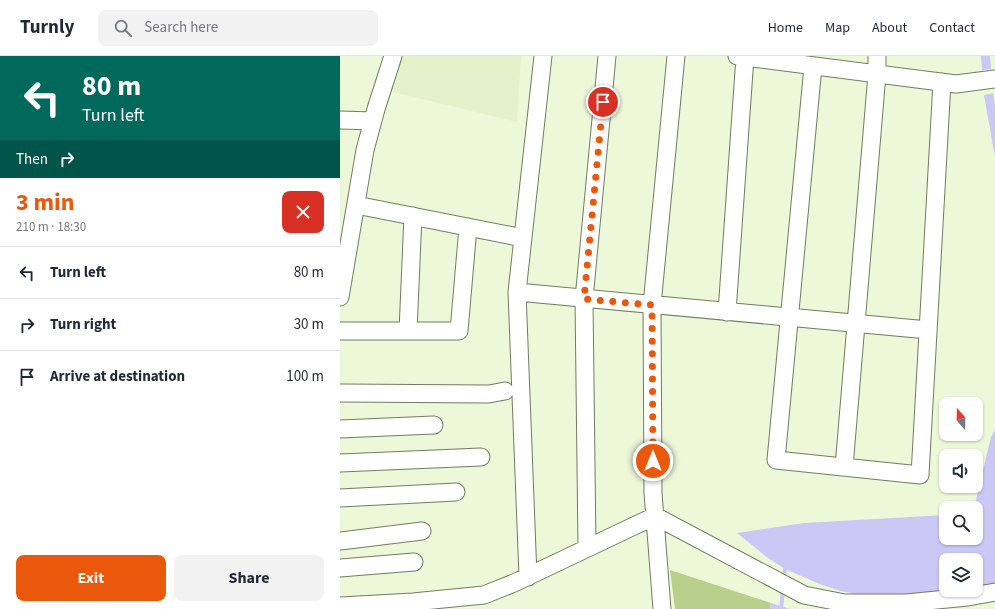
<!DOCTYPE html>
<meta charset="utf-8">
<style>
body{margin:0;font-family:"Source Sans 3",sans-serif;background:#f2f2f3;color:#1f2937;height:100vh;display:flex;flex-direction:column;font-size:15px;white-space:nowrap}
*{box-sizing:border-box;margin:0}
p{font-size:13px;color:#747a83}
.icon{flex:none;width:22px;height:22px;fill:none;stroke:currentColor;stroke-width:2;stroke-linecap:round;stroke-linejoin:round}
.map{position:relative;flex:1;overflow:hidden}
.panel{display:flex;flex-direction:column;background:#fff;width:340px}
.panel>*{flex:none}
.hud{background:#00695c;color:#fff;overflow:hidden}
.needle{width:26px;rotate:340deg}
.fabs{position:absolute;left:599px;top:341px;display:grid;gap:8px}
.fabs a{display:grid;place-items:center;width:44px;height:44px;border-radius:8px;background:#fff;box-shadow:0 1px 3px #0004;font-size:20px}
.pin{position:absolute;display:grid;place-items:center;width:34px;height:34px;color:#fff;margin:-17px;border:2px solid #fff;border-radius:50%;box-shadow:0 1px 4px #0007}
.me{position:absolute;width:44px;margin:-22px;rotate:0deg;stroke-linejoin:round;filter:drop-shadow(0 0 3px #0008)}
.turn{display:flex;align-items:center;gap:14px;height:84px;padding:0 16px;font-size:18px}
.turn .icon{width:52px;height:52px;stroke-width:2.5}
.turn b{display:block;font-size:28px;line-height:34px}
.then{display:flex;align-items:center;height:38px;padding:0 16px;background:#0003;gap:8px;font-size:15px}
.round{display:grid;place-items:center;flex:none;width:42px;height:42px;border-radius:8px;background:#f2f2f3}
.summary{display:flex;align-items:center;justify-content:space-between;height:68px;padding:0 16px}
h1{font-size:24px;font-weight:700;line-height:30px;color:#ea580c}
.cta{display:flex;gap:8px;margin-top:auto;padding:8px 16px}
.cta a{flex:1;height:46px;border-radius:8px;background:#ea580c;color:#fff;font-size:16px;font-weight:700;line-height:46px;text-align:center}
.cta a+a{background:#f2f2f3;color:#1f2937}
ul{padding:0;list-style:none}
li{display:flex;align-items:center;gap:12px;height:52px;padding:0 16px;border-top:1px solid #e0e1e3}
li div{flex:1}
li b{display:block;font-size:15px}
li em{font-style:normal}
header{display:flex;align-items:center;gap:24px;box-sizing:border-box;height:56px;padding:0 20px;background:#fff;border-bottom:1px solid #e0e1e3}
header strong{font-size:19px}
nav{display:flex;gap:22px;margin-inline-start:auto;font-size:14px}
.search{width:280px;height:36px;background:#f2f2f3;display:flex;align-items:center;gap:10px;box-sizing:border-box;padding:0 14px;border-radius:8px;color:#747a83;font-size:15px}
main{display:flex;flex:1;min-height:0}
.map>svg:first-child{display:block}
</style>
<header>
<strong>Turnly</strong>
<div class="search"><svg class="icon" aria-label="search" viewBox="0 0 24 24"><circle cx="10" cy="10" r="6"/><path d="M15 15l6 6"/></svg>Search here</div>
<nav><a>Home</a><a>Map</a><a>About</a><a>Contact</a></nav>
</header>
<main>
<section class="panel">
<div class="hud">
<div class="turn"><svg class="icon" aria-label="left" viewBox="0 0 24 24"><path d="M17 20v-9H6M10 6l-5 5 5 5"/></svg><div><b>80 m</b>Turn left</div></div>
<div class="then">Then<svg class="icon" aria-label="right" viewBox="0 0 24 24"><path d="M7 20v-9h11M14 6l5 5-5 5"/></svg></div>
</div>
<div class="summary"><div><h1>3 min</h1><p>210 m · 18:30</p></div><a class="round" style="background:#d93025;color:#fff"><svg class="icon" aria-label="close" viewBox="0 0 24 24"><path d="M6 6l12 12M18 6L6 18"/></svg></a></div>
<ul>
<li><svg class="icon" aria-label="left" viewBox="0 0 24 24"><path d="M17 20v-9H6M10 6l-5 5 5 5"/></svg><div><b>Turn left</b></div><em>80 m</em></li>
<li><svg class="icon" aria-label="right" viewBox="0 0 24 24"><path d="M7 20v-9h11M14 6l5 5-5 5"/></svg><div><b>Turn right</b></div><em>30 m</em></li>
<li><svg class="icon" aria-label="arrive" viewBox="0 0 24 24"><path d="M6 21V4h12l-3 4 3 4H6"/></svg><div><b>Arrive at destination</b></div><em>100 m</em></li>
</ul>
<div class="cta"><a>Exit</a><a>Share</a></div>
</section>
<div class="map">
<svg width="655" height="553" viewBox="0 0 655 553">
<rect width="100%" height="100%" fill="#edf8d9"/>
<!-- built -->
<path fill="#e3f2cb" d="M62,0H181L177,66L53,36Z"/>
<!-- green -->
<path fill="#b9d08d" d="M330,514L431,547L430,553H335Z"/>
<!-- water -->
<path fill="#ccc8f5" d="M641,0H650L651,13L642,14Z
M653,37L655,49V101L644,39Z
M655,373V528L636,532V504H606V534H628L588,540L520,539L501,535L482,529L445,513L428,502L397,477L464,467L606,459V482H636V452H634L651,381Z
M431,547L450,553H430Z"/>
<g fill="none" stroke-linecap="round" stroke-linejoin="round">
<!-- stream -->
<path stroke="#ccc8f5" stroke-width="4" d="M444,523L445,513L450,511
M441,553L443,534"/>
<!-- minor casing -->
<g stroke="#727c60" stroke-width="19">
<path id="minor" d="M397,0L616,28L655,23
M473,10L436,404L580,419L602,26
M0,64L33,65
M16,149L183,182
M177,236L588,274
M0,241L25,94L36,53L53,0
M387,256L405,1
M0,275H119L128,171
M68,275L73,160
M0,337L149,338L165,335
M0,373L94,369
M0,407L141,401
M504,411L537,18V0
M0,442L116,436
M0,485L82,475
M247,492L244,243L267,0
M0,512L74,506
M188,521L177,236L203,0
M0,550L73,546L144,539L174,527L315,460L464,539L505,547H566L628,541L655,536
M322,553L313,437L312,249L336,0"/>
</g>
<!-- minor -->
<use href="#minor" stroke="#fff" stroke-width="17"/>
</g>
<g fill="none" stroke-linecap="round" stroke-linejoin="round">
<!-- route -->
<path stroke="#ea580c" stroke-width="7" stroke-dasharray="0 12.6" d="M263,46L244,243L312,249L313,405"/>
</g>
</svg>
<div class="fabs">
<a><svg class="needle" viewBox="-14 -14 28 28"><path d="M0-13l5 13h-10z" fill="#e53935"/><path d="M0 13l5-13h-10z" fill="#747a83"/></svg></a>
<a><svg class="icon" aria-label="sound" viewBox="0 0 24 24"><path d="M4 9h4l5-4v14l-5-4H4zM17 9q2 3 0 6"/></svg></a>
<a><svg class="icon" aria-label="search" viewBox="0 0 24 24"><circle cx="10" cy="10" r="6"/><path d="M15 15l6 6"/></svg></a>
<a><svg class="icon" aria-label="layers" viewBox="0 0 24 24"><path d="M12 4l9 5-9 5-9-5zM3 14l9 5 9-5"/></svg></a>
</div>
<div class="pin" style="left:263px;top:46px;background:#d93025"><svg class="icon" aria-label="arrive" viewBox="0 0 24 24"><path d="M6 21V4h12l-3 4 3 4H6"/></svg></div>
<svg class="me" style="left:313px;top:405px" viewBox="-20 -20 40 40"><circle r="17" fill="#ea580c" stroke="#fff" stroke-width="3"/><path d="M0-11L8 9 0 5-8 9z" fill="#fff"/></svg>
</div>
</main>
